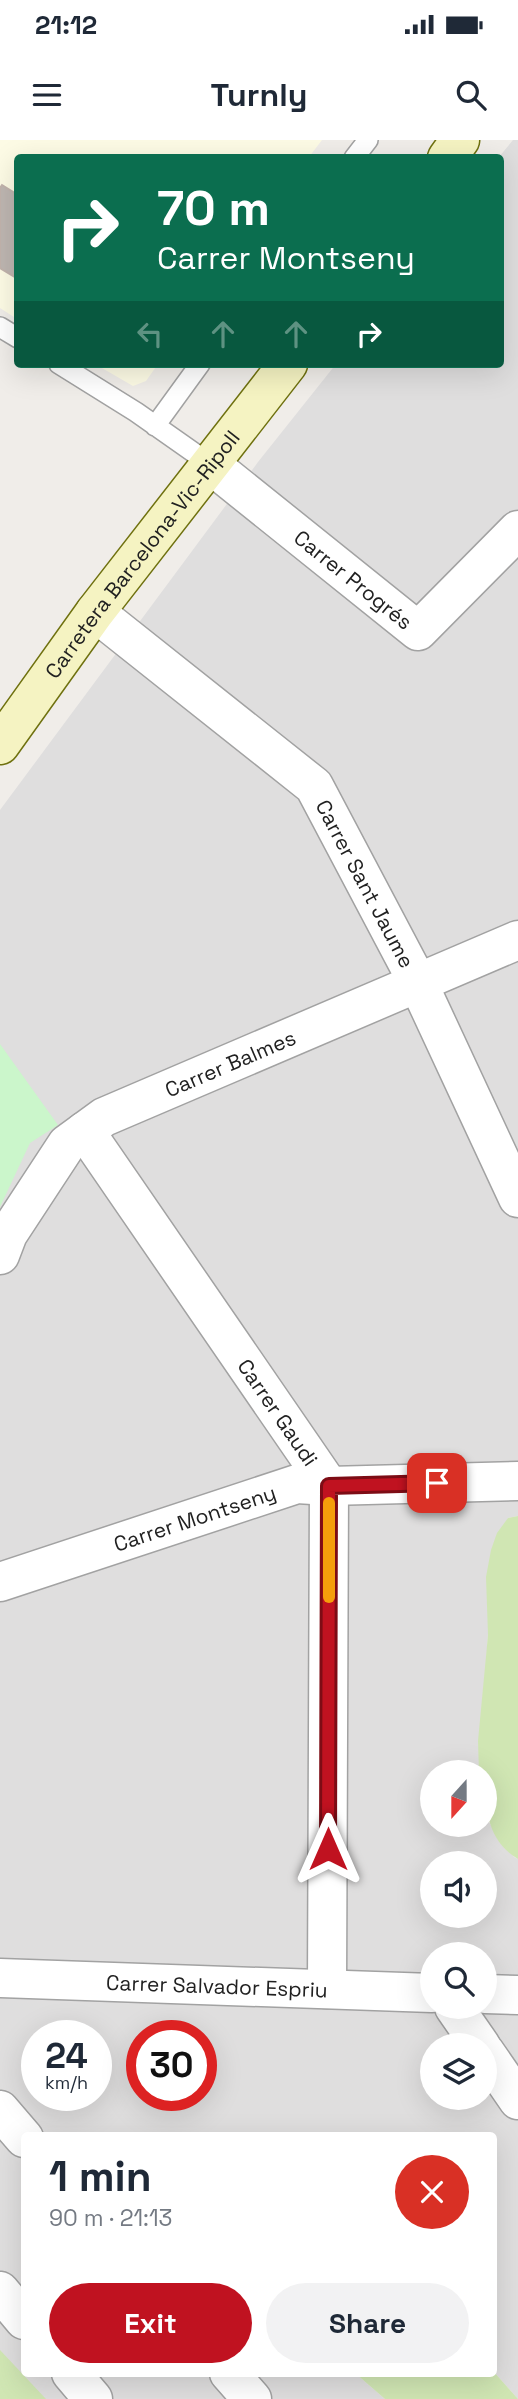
<!DOCTYPE html>
<meta charset="utf-8">
<style>
body{margin:0;font-family:"Space Grotesk",sans-serif;background:#f2f2f3;color:#1f2937;height:100vh;display:flex;flex-direction:column;font-size:26px;white-space:nowrap}
*{box-sizing:border-box;margin:0}
p{font-size:23px;color:#747a83}
.icon{flex:none;width:38px;height:38px;fill:none;stroke:currentColor;stroke-width:2;stroke-linecap:round;stroke-linejoin:round}
.map{position:relative;flex:1;overflow:hidden}
.drawer{position:absolute;left:21px;top:1992px;width:476px;height:245px;display:flex;flex-direction:column;background:#fff;border-radius:7px;box-shadow:0 7px 28px #0002}
.drawer>*{flex:none}
.top-card{position:absolute;left:14px;top:14px;width:490px;height:214px;border-radius:7px;box-shadow:0 7px 28px #0002;background:#0b6e4f;color:#fff;overflow:hidden}
.needle{width:46px;rotate:201deg}
.controls{position:absolute;left:420px;top:1620px;display:grid;gap:14px}
.controls a{display:grid;place-items:center;width:77px;height:77px;border-radius:50%;background:#fff;box-shadow:0 7px 28px #0002;font-size:35px}
.speed{position:absolute;left:21px;top:1880px;display:flex;gap:14px;font-size:35px;font-weight:700;text-align:center}
.speed>*{display:grid;place-content:center;width:91px;height:91px;border-radius:50%;background:#fff;box-shadow:0 7px 28px #0002;line-height:1}
.speed small{font-size:18px;font-weight:400}
.speed .limit{border:10px solid #d22;background:#fff;color:#111}
.pin{position:absolute;display:grid;place-items:center;width:60px;height:60px;color:#fff;margin:-30px;border-radius:14px;box-shadow:0 4px 10px #0006}
.me{position:absolute;width:77px;margin:-38px;rotate:0deg;stroke-linejoin:round;filter:drop-shadow(0 0 5px #0008)}
.turn{display:flex;align-items:center;gap:24px;height:147px;padding:0 28px;font-size:32px}
.turn .icon{width:91px;height:91px;stroke-width:2.5}
.turn b{display:block;font-size:49px;line-height:60px}
.lanes{display:flex;align-items:center;height:66px;padding:0 28px;background:#0003;justify-content:center;gap:35px;direction:ltr}
.lanes .off{opacity:.35}
.round{display:grid;place-items:center;flex:none;width:74px;height:74px;border-radius:37px;background:#f2f2f3}
.head{display:flex;align-items:center;justify-content:space-between;height:119px;padding:0 28px}
h1{font-size:42px;font-weight:600;line-height:52px}
.action{display:flex;gap:14px;margin-top:auto;padding:14px 28px}
.action a{flex:1;height:80px;border-radius:42px;background:#c01220;color:#fff;font-size:28px;font-weight:600;line-height:80px;text-align:center}
.action a+a{background:#f2f2f3;color:#1f2937}
.status{display:flex;justify-content:space-between;align-items:center;height:49px;padding:0 35px;background:#fff;direction:ltr}
.status svg{height:19px;fill:currentColor}
header{display:flex;justify-content:space-between;align-items:center;height:91px;padding:0 28px;background:#fff;font-size:32px;font-weight:600}
.map>svg:first-child{display:block}
</style>
<div class="status"><b>21:12</b><svg viewBox="0 0 49 12"><path d="M0 12V9h3v3zM5 12V6h3v6zM10 12V3h3v9zM15 12V0h3v12zM26 1h20v11H26zM47 4h2v5h-2z"/></svg></div>
<header><svg class="icon" aria-label="menu" viewBox="0 0 24 24"><path d="M4 6h16M4 12h16M4 18h16"/></svg>Turnly<svg class="icon" aria-label="search" viewBox="0 0 24 24"><circle cx="10" cy="10" r="6"/><path d="M15 15l6 6"/></svg></header>
<div class="map">
<svg width="518" height="2259" viewBox="0 0 518 2259">
<rect width="100%" height="100%" fill="#f0ede9"/>
<!-- residential -->
<path fill="#dfdede" fill-rule="evenodd" d="M513,0H518V1376L508,1378L488,1457V1495L479,1633H432V1685H485V1669L488,1681L514,1717L518,1719V2259L494,2232V1995H24V2233H355L385,2259H0V670L258,322L336,224H500L499,17ZM432,1724H485V1776H432ZM432,1815H485V1867H432ZM37,1895H96V1955H37ZM142,1895H201V1955H142ZM432,1906H485V1958H432Z"/>
<!-- education -->
<path fill="#fdfbe5" d="M0,0H322L309,17L18,18L17,179L0,168Z
M95,224H158L146,241L133,246Z"/>
<!-- grass -->
<path fill="#d0e6b3" d="M518,1376V1719C486,1700 485,1666 485,1633H479L478,1601L488,1495L486,1437L491,1410L497,1393L508,1378Z
M0,2210L46,2259H0Z
M494,2232L518,2259H385L355,2233Z"/>
<!-- park -->
<path fill="#cbf6cb" d="M0,904L58,985L30,1003L0,1067Z"/>
<!-- building -->
<path fill="#beb6b1" stroke="#c1b3ac" stroke-width="2" d="M2,45L18,55V139L0,128V48Z"/>
<g fill="none" stroke-linecap="round" stroke-linejoin="round">
<!-- lane casing -->
<g stroke="#a2a2a2" stroke-width="22">
<path id="lane" d="M354,18L368,0
M0,187L18,198
M59,224L136,272L210,324
M155,286L200,224"/>
</g>
<!-- street casing -->
<g stroke="#a2a2a2" stroke-width="41">
<g id="street">
<path id="s1" d="M210,324L418,491L518,390"/>
<path id="s2" d="M95,472L314,646L418,843L518,1058"/>
<path id="s3" d="M85,991L329,1346L327,1849"/>
<path id="s4" d="M0,1115L8,1094L67,1004L104,977L518,800"/>
<path id="s5" d="M0,1442L297,1344L329,1346L518,1341"/>
<path id="s6" d="M0,1838L432,1853"/>
<path d="M485,1854L518,1855"/>
<path d="M454,1867L481,1906"/>
<path d="M485,1912L518,1960"/>
<path d="M0,1970L24,1998"/>
<path d="M0,2151L24,2180"/>
<path d="M71,2233L93,2259"/>
<path d="M229,2233L252,2259"/>
</g>
</g>
<!-- secondary casing -->
<g stroke="#6f710f" stroke-width="41">
<g id="secondary">
<path d="M447,18L460,0"/>
<path id="s7" d="M0,605L95,472L288,224"/>
</g>
</g>
<!-- lane -->
<use href="#lane" stroke="#fff" stroke-width="19"/>
<!-- street -->
<use href="#street" stroke="#fff" stroke-width="38"/>
<!-- secondary -->
<use href="#secondary" stroke="#f5f3c2" stroke-width="38"/>
</g>
<g fill="none" stroke-linecap="round" stroke-linejoin="round">
<!-- route casing -->
<g stroke="#7d0c15" stroke-width="18">
<path id="route" d="M328,1709L329,1346L437,1343"/>
</g>
<!-- route -->
<use href="#route" stroke="#c01220" stroke-width="12"/>
<!-- slow -->
<path stroke="#f59e0b" stroke-width="12" d="M329,1457V1363"/>
</g>
<g text-anchor="middle" dominant-baseline="central" stroke-width="5" stroke-linejoin="round" paint-order="stroke">
<!-- street labels -->
<g font-size="21" fill="#212121" stroke="#fff">
<text stroke="none"><textPath href="#s7" startOffset="238">Carretera Barcelona-Vic-Ripoll</textPath></text>
<text stroke="none"><textPath href="#s1" startOffset="184">Carrer Progrés</textPath></text>
<text stroke="none"><textPath href="#s2" startOffset="390">Carrer Sant Jaume</textPath></text>
<text stroke="none"><textPath href="#s4" startOffset="313">Carrer Balmes</textPath></text>
<text stroke="none"><textPath href="#s3" startOffset="341">Carrer Gaudi</textPath></text>
<text stroke="none"><textPath href="#s5" startOffset="205">Carrer Montseny</textPath></text>
<text stroke="none"><textPath href="#s6" startOffset="217">Carrer Salvador Espriu</textPath></text>
</g>
</g>
</svg>
<div class="controls">
<a><svg class="needle" viewBox="-14 -14 28 28"><path d="M0-13l5 13h-10z" fill="#e53935"/><path d="M0 13l5-13h-10z" fill="#747a83"/></svg></a>
<a><svg class="icon" aria-label="sound" viewBox="0 0 24 24"><path d="M4 9h4l5-4v14l-5-4H4zM17 9q2 3 0 6"/></svg></a>
<a><svg class="icon" aria-label="search" viewBox="0 0 24 24"><circle cx="10" cy="10" r="6"/><path d="M15 15l6 6"/></svg></a>
<a><svg class="icon" aria-label="layers" viewBox="0 0 24 24"><path d="M12 4l9 5-9 5-9-5zM3 14l9 5 9-5"/></svg></a>
</div>
<div class="speed"><div>24<small>km/h</small></div><div class="limit">30</div></div>
<div class="pin" style="left:437px;top:1343px;background:#d93025"><svg class="icon" aria-label="arrive" viewBox="0 0 24 24"><path d="M6 21V4h12l-3 4 3 4H6"/></svg></div>
<svg class="me" style="left:328px;top:1709px" viewBox="-20 -20 40 40"><path d="M0-17L14 15 0 8-14 15z" fill="#c01220" stroke="#fff" stroke-width="4"/></svg>
<div class="top-card">
<div class="turn"><svg class="icon" aria-label="right" viewBox="0 0 24 24"><path d="M7 20v-9h11M14 6l5 5-5 5"/></svg><div><b>70 m</b>Carrer Montseny</div></div>
<div class="lanes"><svg class="icon off" aria-label="left" viewBox="0 0 24 24"><path d="M17 20v-9H6M10 6l-5 5 5 5"/></svg><svg class="icon off" aria-label="ahead" viewBox="0 0 24 24"><path d="M12 20V5M6 11l6-6 6 6"/></svg><svg class="icon off" aria-label="ahead" viewBox="0 0 24 24"><path d="M12 20V5M6 11l6-6 6 6"/></svg><svg class="icon" aria-label="right" viewBox="0 0 24 24"><path d="M7 20v-9h11M14 6l5 5-5 5"/></svg></div>
</div>
<section class="drawer">
<div class="head"><div><h1>1 min</h1><p>90 m · 21:13</p></div><a class="round" style="background:#d93025;color:#fff"><svg class="icon" aria-label="close" viewBox="0 0 24 24"><path d="M6 6l12 12M18 6L6 18"/></svg></a></div>
<div class="action"><a>Exit</a><a>Share</a></div>
</section>
</div>
